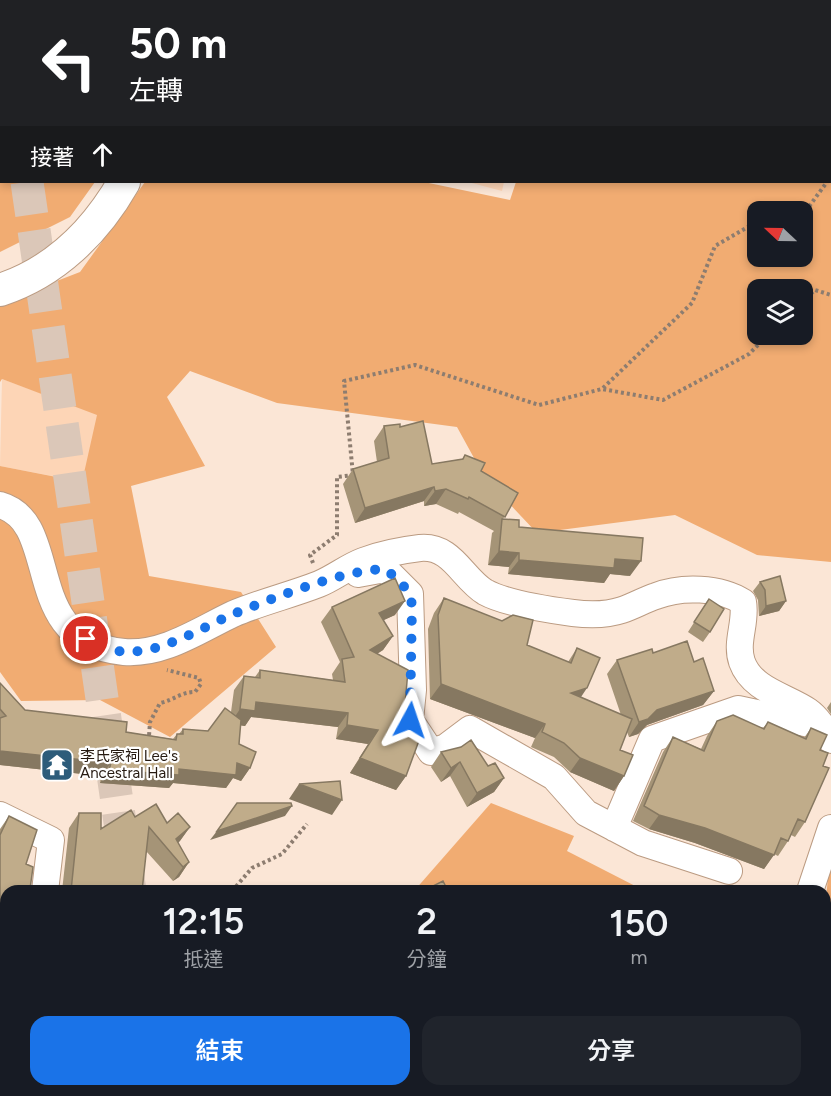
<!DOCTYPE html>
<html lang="zh-TW">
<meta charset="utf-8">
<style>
body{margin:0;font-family:Figtree,"Noto Sans TC",sans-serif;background:#20242c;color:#f1f3f6;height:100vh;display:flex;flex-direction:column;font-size:22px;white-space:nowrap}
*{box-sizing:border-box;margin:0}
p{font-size:20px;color:#9ea1a6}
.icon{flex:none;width:33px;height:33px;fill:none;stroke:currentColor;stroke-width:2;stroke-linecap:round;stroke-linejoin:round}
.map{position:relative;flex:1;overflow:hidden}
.sheet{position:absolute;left:0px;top:885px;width:831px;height:212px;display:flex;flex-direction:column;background:#171b24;border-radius:18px 18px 0 0;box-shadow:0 3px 9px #0003}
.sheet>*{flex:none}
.banner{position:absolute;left:0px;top:0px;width:831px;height:183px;box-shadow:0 3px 9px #0003;background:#202124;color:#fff;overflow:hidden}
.needle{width:39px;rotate:292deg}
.fabs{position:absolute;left:747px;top:201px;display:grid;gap:12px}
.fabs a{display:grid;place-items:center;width:66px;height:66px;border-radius:12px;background:#171b24;box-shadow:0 3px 9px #0003;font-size:30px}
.pin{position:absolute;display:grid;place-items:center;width:51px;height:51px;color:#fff;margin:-26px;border:3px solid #fff;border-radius:50%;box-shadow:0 2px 6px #0007}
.me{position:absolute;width:66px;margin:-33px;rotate:5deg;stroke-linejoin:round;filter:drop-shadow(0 0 4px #0008)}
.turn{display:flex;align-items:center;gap:21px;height:126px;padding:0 30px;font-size:27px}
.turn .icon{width:78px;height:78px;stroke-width:2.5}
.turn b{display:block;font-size:42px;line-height:51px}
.then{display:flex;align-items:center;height:57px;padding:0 30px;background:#0003;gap:12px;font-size:22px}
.eta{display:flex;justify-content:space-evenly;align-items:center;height:102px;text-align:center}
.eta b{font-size:36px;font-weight:600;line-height:42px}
.action{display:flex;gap:12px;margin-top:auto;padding:12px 30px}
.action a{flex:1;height:69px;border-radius:18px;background:#1a73e8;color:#fff;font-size:24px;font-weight:600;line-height:69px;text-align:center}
.action a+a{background:#20242c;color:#f1f3f6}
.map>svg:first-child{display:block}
</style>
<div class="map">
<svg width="831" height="1096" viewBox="0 0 831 1096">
<rect width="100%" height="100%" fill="#fbe6d6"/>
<!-- built -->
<path fill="#fdd5b6" d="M468,182H504L502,191Z
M2,379L98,414L83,482L0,466Z
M782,1090L812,1091L815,1096H774Z"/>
<!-- green -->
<path fill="#f1ac72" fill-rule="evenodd" d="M0,0H149L2,2V182H95L70,217L0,252Z
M255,0H831V562L757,555L675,515L537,533L485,478L457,427L277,403L190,371L167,397L205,466L131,486L149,576L241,592L276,647L170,737L100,700L21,701L0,672V466L82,482L97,415L2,379L0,382V303L80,272L145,182H424L510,200L516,182H830V2ZM758,212H802V256H758ZM758,290H802V334H758Z
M491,803L574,836L567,851L645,891H414Z
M831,851V988L826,984C823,940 825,895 831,851Z
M0,1040L6,1045V1090L38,1091V1096H0Z
M526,1091H714L707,1096H532Z"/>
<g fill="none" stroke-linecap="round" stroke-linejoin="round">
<!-- highway-tunnel -->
<path stroke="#dbc7b8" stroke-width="33" stroke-dasharray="33 16" stroke-linecap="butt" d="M0,0L2,9
M27,182L130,891
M30,1090L31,1096
M159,1090L160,1096"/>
<!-- minor casing -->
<g stroke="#bb9b82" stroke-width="28">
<path id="minor" d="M214,0L215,2
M0,505C64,523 18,642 124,652C164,655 199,630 233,614C261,602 291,595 319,584C334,578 347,567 363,561C379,555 403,550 420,548C452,545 462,578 485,592C505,603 550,610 573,613C589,615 607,615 622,610C634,606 644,600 656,596C681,586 720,587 743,602C747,622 735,642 742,662C752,690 786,696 808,711C818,718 825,730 831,740
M358,574L385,569L410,594L413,690L410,720L431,752L446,747L470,729L554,777L586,813L643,843L729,871
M0,815L51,840L45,891
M614,828L652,739L738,709L819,726
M810,891L831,828
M825,961L831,964
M825,1064L830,1069L831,1096
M123,1096L126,1090
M731,1096L738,1090"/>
</g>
<!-- major casing -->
<g stroke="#bb9b82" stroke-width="34">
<path id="major" d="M173,2V0
M0,290C55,272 96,231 124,182"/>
</g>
<!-- path -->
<path stroke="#8d7d70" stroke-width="4" stroke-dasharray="3 3" stroke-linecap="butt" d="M830,179L831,178
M802,216L827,182
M802,302L815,290L831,295
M603,388L692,303L715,246L753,224H758
M313,563L310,555L337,535V477L353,475L344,381L415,365L539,405L602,389L663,400L749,354L769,334
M144,737L149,736L150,722L160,703C174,700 181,692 195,692L201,684L199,678L167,670
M232,891L252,868L282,854L307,824
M0,961L6,963
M355,1096L358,1090"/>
<!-- minor -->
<use href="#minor" stroke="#fff" stroke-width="26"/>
<!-- major -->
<use href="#major" stroke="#fff" stroke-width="32"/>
</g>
<!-- wall -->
<path fill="#a59477" d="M384,426L400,427L432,464L462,459L465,455L481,471L518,493L503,519L519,527L630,576L610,574L604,583L508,574L509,567L488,565L492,533L494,531L459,512L458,514L436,504L424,506V501L355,523L343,484L353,469L377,462L374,441Z
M760,582L786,601L779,611L759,616L758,600L753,591Z
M444,598L527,645L568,662L577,648L581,697L621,715L607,674L617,660L653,653L694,662L714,691L703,705L647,725L638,734L629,737L627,732L620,750L624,776L614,791L570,772L554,757L531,747L535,738L430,699L428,629L434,613Z
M709,599L710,632L703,642L688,632Z
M332,607L395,615L383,620L393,636L383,650L377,654L405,705L406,776L396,790L350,773L368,744L336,739L338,727L251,717L245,726L240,725L239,744L250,768L241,781L233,778L226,788L173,783L169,788L100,783L101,776L0,765V683L25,710L126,732L173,739L177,734H179L183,729L208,731L231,712L234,690L244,676L255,677L260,670L333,680L332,674L340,662L321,622Z
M831,702V714L827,708Z
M717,721L763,728L768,722L804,738L811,728L820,750L823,766L805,822L795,837L791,835L788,841L778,856L774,854L764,869L695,843L649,829L633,821L663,752L673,737L701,749L707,736Z
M441,752L488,766L504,778L494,792L467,807L450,776L441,782L431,767Z
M79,813L101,829L135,817L190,827L178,843L189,862L179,877L173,881L146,851L142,891H62L69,828Z
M9,816L6,891V938L0,937V829Z
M6,986V1023L0,1019V995Z
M198,1090H233L232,1096H198Z
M261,1090H292L289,1096H262Z"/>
<!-- shaded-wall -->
<path fill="#867861" d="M434,487L424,501L355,523L365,508Z
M446,489L436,504L424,506L435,491Z
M499,551L519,553L509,567L488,565Z
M615,559L641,561L630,576L610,574L604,583L508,574L519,560Z
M405,601L395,615L369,627L379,613Z
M786,601L779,611L759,616L766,606Z
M393,636L383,650L359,665L370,650Z
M441,684L545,724L535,738L430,699Z
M587,688L577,703L571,693Z
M714,691L703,705L647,725L638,734L629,737L639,722L657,710Z
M256,702L348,713L338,727L251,717L245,726L230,724L240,709Z
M347,725L378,730L368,744L336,739Z
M0,751L111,763L101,776L0,765Z
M360,758L406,776L396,790L350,773Z
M580,758L624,776L614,791L570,772Z
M460,762L450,776L441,782L451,768Z
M237,763L250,768L241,781L233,778L226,788L173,783L169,788L100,783L109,770L179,769Z
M504,778L494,792L467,807L477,793Z
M299,784L342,800L332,815L289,799Z
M292,806L285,816L210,840L217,831Z
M659,815L705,828L774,855L764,869L695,843L649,829Z
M190,827L180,841L169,851L176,839Z
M189,862L179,877L173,881L183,867Z
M0,922H6V938L0,937Z
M269,1090H292L289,1096H265Z"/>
<!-- building -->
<path fill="#c0ac8a" stroke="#867861" stroke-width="1.5" d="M423,421L432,464L463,459L465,455L485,463L481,471L518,493L505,517L469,497L468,499L446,489L435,491L434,487L365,508L353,469L389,458L384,426L400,424V427Z
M502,519L519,520V527L643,538L641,561L615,559L614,568L519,560V553L499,551Z
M780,576L786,601L766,606L765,590L760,582Z
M395,578L405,601L379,613L393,636L370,650L408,670L405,705L408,714L421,735L406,776L360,758L378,730L347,725L348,713L256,702L255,711L240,709L244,676L260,678V670L345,682L342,659L354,657L332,607Z
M444,598L502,621L513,615L533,620L527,645L571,663L577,648L600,658L587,688L571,693L632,719L620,750L633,755L624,776L580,758L564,743L542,732L545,724L441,684L438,615Z
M709,599L724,609L710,632L694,622Z
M687,641L694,662L703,658L714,691L657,710L648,719L639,722L617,660L652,649L653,653Z
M0,683L25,710L127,722L126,732L176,740L177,734H183V729L208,731L225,708L241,720L239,744L256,752L250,768L237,763L236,775L179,769V775L109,770L111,763L0,751V718L6,716L0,709Z
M733,715L764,729L768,722L806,739L811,728L827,735L820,750L828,753L823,766L829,768L805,822L798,819L788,841L781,838L774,855L705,828L659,815L644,806L673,737L704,751L717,721Z
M471,740L488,766L495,763L504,778L477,793L460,762L451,768L441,752L461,747Z
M340,781L342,800L299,784Z
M237,803H291L292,806L217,831Z
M156,804L167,823L178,813L190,827L176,839L189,862L183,867L149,827L142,891H71L79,813H101V829L131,810L135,817Z
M9,816L37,830L26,864L33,867L30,889L29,891H6V922H0V835Z
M443,881L448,891H431L429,888Z
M6,988V1003L0,1000Z
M71,1090H98L95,1096H70L69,1095Z
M207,1090H233L232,1096H207Z"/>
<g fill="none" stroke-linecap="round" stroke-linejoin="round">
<!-- route -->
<path stroke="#1a73e8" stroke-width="10" stroke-dasharray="0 18" d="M86,639C137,672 188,633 236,613C276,597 343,570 385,569C399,580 409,588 412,605L410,720"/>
</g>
<!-- icons -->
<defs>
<g id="temple-square" transform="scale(1.725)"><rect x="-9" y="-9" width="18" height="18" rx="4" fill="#2d5c7a" stroke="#fff"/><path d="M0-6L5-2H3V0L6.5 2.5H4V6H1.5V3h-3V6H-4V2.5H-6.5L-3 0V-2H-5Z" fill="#fff"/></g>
</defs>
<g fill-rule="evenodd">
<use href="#temple-square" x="57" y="765"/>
</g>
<g text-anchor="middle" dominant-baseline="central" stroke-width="4.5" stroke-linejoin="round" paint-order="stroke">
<!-- poi labels -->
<g font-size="15" fill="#261a11" stroke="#fff" text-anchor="start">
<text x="80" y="756">李氏家祠 Lee's<tspan x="80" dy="17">Ancestral Hall</tspan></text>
</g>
</g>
</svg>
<div class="fabs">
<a><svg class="needle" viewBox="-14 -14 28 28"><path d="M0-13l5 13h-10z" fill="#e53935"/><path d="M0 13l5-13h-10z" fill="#9ea1a6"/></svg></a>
<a><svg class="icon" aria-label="layers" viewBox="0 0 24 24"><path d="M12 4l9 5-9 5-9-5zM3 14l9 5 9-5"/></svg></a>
</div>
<div class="pin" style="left:86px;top:639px;background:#d93025"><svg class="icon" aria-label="arrive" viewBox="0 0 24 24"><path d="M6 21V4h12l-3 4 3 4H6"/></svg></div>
<svg class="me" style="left:410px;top:720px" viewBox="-20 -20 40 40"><path d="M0-17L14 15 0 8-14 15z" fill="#1a73e8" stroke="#fff" stroke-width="4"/></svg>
<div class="banner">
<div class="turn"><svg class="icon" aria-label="left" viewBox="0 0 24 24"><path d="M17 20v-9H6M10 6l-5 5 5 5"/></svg><div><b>50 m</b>左轉</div></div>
<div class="then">接著<svg class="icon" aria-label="ahead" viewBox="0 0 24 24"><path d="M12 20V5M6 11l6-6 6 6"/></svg></div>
</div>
<section class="sheet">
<div class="eta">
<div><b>12:15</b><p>抵達</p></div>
<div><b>2</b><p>分鐘</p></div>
<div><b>150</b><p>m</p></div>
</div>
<div class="action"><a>結束</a><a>分享</a></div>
</section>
</div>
